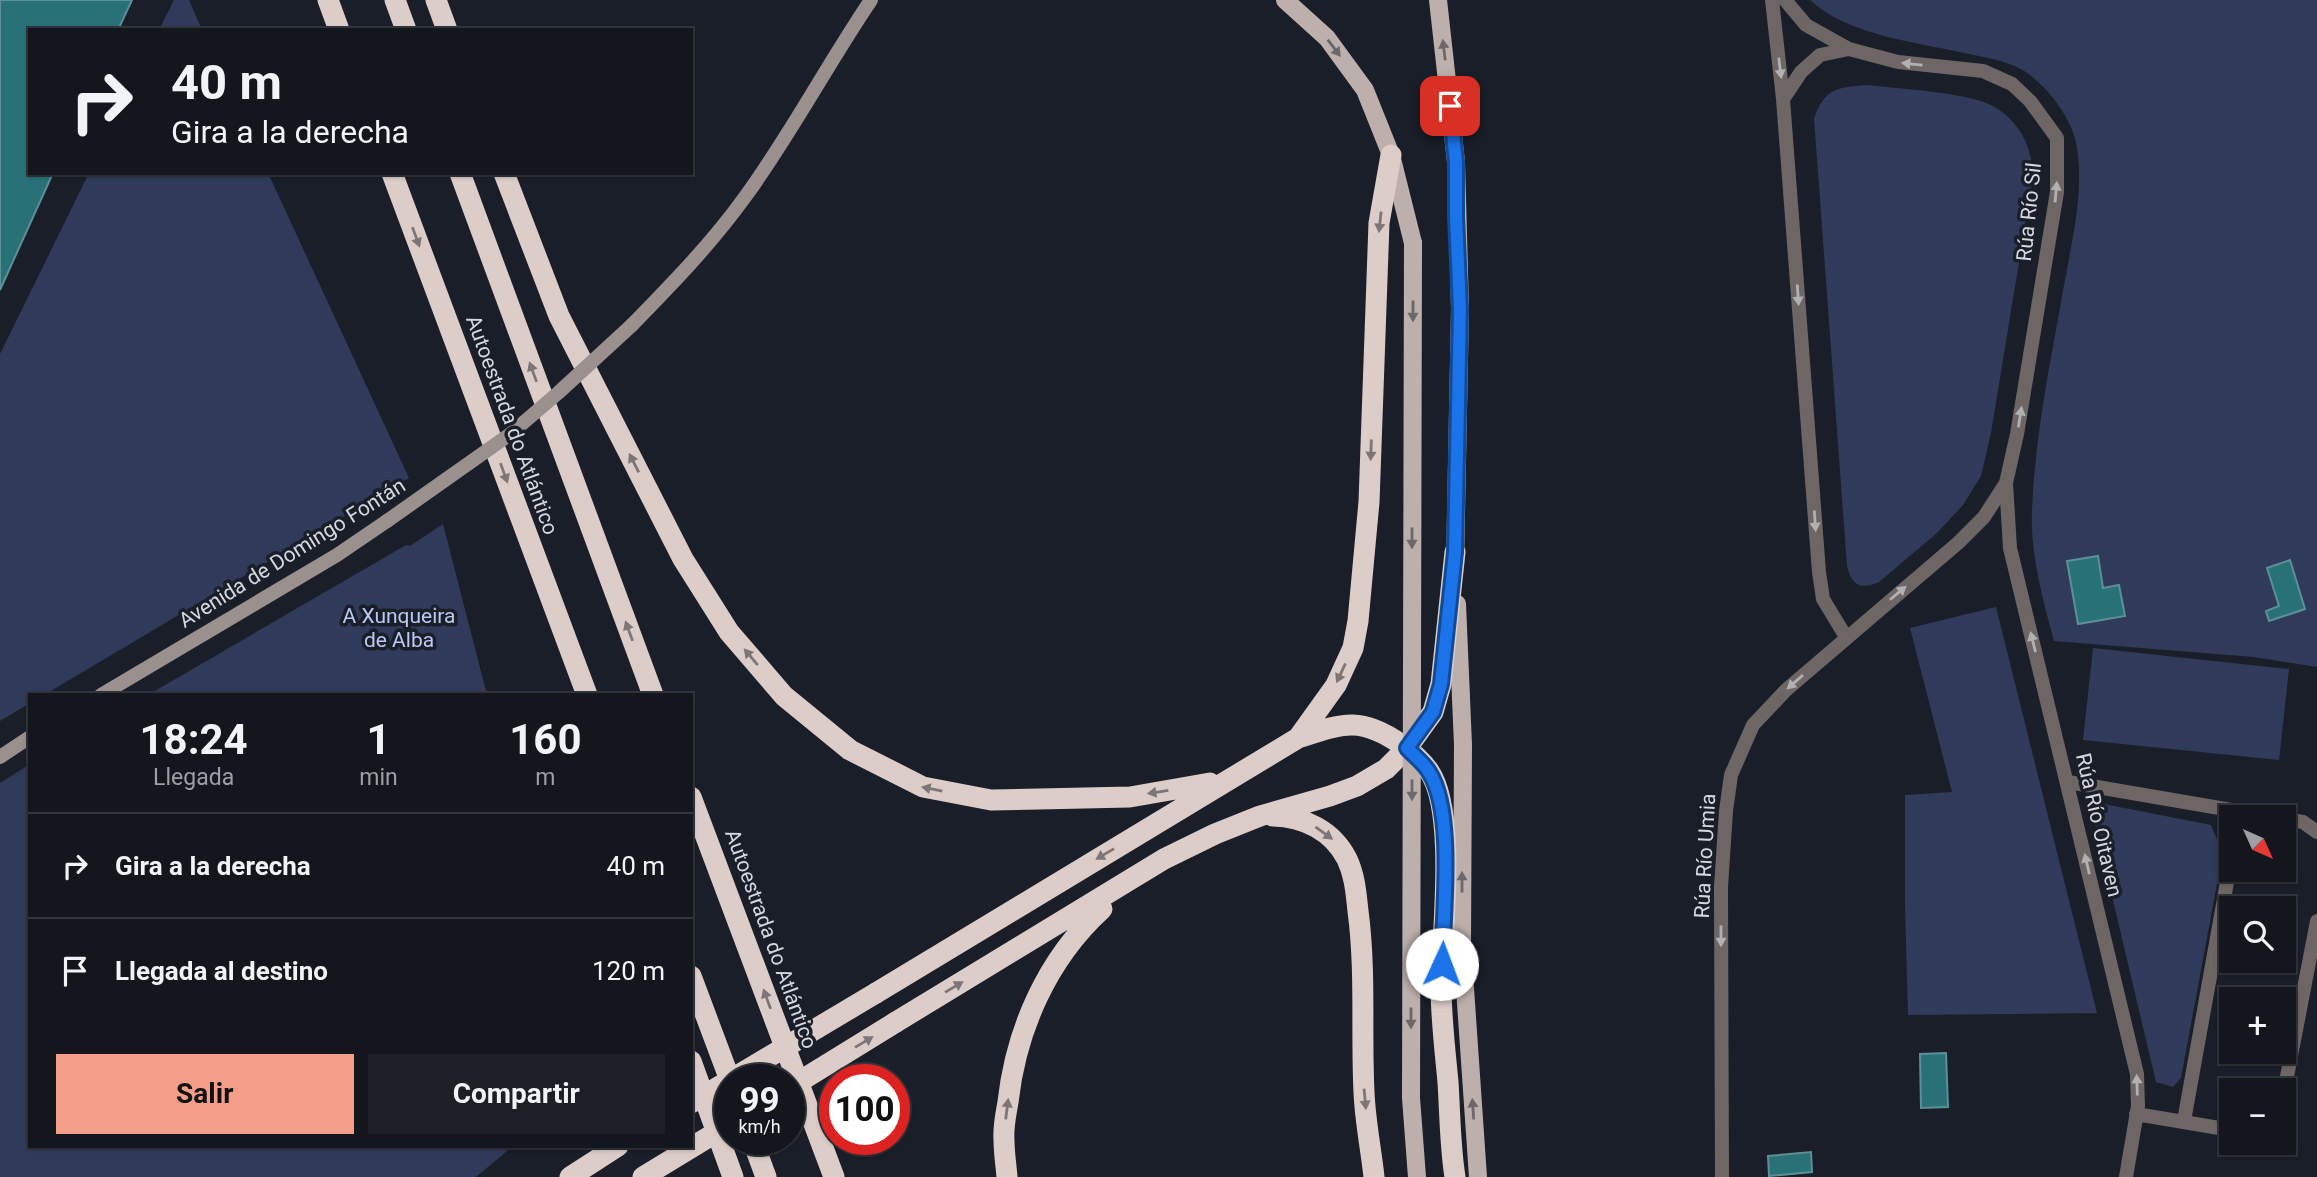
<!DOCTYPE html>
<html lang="es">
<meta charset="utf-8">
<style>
body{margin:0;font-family:Roboto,sans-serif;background:#1d1f27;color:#f1f3f6;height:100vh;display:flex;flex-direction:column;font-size:26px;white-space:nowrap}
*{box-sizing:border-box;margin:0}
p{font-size:23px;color:#9d9fa4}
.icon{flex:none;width:38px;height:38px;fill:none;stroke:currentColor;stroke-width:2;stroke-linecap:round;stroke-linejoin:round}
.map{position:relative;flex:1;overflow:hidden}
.details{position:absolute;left:28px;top:693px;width:665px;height:455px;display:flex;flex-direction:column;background:#14161e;border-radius:0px;box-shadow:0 2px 5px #0004,0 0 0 2px #33353c}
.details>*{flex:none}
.banner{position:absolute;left:28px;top:28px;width:665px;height:147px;border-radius:0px;box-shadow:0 2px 5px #0004,0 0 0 2px #33353c;background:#14161e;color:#f1f3f6;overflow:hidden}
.needle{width:46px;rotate:135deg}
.buttons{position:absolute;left:2219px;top:805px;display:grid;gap:14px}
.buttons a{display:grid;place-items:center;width:77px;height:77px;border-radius:0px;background:#14161e;box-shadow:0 2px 5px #0004,0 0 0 2px #33353c;font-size:35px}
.speed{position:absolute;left:714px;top:1064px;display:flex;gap:14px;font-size:35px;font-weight:700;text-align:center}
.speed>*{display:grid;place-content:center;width:91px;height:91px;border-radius:50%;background:#14161e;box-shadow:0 2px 5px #0004,0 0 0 2px #33353c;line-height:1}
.speed small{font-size:18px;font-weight:400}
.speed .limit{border:10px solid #d22;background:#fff;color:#111}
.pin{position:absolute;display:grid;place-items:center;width:60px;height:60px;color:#fff;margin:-30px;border-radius:14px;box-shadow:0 4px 10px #0006}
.me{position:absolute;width:77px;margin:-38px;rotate:2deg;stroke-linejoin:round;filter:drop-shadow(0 0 5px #0008)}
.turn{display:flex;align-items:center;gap:24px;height:147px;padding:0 28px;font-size:32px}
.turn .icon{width:91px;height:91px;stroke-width:2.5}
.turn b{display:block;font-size:49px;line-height:60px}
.eta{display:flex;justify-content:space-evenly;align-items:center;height:119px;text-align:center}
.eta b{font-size:42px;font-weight:700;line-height:49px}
.button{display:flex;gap:14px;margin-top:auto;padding:14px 28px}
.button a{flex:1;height:80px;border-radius:0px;background:#f49e8a;color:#111;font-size:28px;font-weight:700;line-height:80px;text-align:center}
.button a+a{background:#1d1f27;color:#f1f3f6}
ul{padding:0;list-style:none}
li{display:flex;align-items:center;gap:21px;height:105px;padding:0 28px;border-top:2px solid #33353c}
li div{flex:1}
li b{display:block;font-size:26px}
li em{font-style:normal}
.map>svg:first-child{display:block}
</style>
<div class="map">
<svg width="2317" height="1177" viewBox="0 0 2317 1177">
<rect width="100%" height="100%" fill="#1a1e28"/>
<!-- green -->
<path fill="#303b5b" d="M174,0H189L202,30H159Z
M1810,0H2317V667L2254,657L2054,641C2043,600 2030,554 2032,511C2035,434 2051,360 2064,285C2072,241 2084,193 2077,148C2074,124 2055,97 2037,81C2019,63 1994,59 1969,54C1921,43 1848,36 1810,0Z
M1867,85C1900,89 1964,92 1991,105C2010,114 2026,135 2030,155C2033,164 2032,174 2032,183L1991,433L1981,476L1963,505L1937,533L1879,582C1860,590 1852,586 1847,566L1814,118C1826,87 1837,88 1867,85Z
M89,173H268L409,478L44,695H30V703L0,721V354Z
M443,524L487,695H148L406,545L410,546Z
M1996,607L2097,1013L1908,1015L1905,907V795L1952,792L1910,628Z
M2093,648L2289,669L2279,760L2083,740Z
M30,764V1146H513L476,1177H0V783Z
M2104,804L2211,825L2220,847L2219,873L2181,1078L2173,1087L2156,1082L2094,820Z"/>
<!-- water -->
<path fill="#287177" stroke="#5c9096" stroke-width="2" d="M0,0H132L118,30H30V173H53L0,290Z
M2098,556L2103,588L2119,585L2125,616L2078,624L2067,561Z
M2290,560L2305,609L2269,621L2266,611L2279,606L2267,568Z
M1946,1053L1948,1107L1921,1108L1920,1054Z
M1811,1152L1812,1172L1769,1176L1768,1156Z"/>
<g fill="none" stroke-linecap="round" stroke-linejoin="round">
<!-- minor -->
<path stroke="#6d6664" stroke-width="14" d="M1772,0L1783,99L1819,572L1823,599L1846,637
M1785,0L1806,25L1849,49L1898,62L1983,71L2012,84L2030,101L2057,138V192L2017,434L2006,483L2010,548L2137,1074L2138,1106L2126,1177
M1783,99L1801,72L1820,55L1849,49
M2068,782L2272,817
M2284,819L2303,822L2317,832
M2284,1092L2317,921
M2136,1114L2231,1130
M2184,1121L2231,860
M1722,1177L1721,887L1726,811L1731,775L1753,725L1786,690L1958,543L1984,517L2006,483"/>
<!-- secondary -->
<path stroke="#9a908d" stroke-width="14" d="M632,325C672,284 711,244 745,197C791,134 827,65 871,0
M101,695L337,555L387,521
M0,757L30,737"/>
<!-- primary -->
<path stroke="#bdb0ac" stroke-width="18" d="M1285,0L1327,38L1365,90L1391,155L1413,243
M1438,0L1456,162L1460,309L1455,565
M1457,604L1463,745L1462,945L1478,1177"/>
<!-- motorway -->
<path stroke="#ddcdc8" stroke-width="21" d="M328,0L339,30
M395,0L406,30
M436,0L447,30
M392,173L587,695
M460,173L653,695
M504,173L559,316L683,559L729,632L784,696L850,750L923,787L991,800L1130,797L1210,783
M1298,738C1343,723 1361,716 1402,745C1411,751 1423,762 1429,771C1457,811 1442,935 1441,986C1441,1018 1445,1050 1448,1082C1450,1113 1450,1146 1455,1177
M691,797L834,1177
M1273,816C1304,817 1332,830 1347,859C1355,876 1356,893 1358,911C1366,971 1361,1032 1364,1092C1365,1120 1371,1149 1374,1177
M691,976L730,1080
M876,993L1298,738L1336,685L1353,648L1358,621L1369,502L1379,223L1391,155
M896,1022L1164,859L1215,834L1260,816L1330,796L1357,786L1386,769L1407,748L1433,712L1441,684L1455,552
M691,1061L733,1177
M752,1139L766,1177
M570,1177L618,1146
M1007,1177C1006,1165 1004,1152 1004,1140C1003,1127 1006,1114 1008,1102C1016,1030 1047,959 1102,909"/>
<!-- secondary-bridge -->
<path stroke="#9a908d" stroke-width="14" d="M387,521L509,435L558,393L632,325"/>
<!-- primary-bridge -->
<path stroke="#bdb0ac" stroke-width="18" d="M1413,243L1411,1098L1417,1177"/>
<!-- motorway-bridge -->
<path stroke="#ddcdc8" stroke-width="21" d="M730,1080L876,993
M789,1088L896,1022
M691,1103L730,1080
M643,1177L730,1124"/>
</g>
<!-- one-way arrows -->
<defs><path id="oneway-solid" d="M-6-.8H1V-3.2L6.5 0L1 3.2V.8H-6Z" transform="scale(1.75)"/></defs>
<g fill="#6c676a">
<use href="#oneway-solid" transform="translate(1334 48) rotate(53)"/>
<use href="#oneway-solid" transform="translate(1444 50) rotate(-97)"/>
<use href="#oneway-solid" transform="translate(1413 311) rotate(90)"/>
<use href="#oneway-solid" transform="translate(1412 538) rotate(90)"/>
<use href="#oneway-solid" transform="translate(1412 790) rotate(90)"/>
<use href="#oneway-solid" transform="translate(1462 882) rotate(-90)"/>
<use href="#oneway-solid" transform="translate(1411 1018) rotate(90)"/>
<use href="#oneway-solid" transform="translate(1473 1109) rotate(-94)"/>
</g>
<g fill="#b1b0b3">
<use href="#oneway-solid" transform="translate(1912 64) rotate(-174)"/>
<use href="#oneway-solid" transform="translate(1780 68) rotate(83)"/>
<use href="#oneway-solid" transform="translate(2056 192) rotate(-85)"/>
<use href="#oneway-solid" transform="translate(1798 295) rotate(86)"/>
<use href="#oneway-solid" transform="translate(2020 417) rotate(-81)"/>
<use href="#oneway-solid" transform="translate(1815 521) rotate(86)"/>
<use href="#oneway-solid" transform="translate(1898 593) rotate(-40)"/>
<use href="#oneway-solid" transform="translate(2033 642) rotate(-104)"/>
<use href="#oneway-solid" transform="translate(1795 682) rotate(139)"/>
<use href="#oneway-solid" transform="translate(2087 864) rotate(-103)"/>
<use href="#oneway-solid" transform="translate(1721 936) rotate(90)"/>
<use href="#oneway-solid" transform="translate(2137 1085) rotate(-92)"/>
</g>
<g fill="#7c7678">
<use href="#oneway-solid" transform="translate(1380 222) rotate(96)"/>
<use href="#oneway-solid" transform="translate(416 237) rotate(70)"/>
<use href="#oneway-solid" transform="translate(533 372) rotate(-110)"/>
<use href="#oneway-solid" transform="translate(1371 450) rotate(92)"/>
<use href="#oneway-solid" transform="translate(634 463) rotate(-117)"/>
<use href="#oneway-solid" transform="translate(504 473) rotate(70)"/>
<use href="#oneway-solid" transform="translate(629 631) rotate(-110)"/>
<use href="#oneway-solid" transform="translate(751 657) rotate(-130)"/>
<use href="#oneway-solid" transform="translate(1341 673) rotate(115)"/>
<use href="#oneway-solid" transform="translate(932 789) rotate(-168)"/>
<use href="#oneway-solid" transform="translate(1158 792) rotate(171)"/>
<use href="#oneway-solid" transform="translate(1324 833) rotate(36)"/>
<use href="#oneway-solid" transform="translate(1105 854) rotate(149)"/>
<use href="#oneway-solid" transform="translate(954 987) rotate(-31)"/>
<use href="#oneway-solid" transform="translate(767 999) rotate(-110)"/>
<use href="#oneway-solid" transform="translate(864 1042) rotate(-31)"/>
<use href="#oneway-solid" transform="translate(1365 1099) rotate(85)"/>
<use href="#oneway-solid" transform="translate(1007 1109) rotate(-83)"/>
</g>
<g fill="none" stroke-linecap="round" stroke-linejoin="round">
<!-- route casing -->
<g stroke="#114b97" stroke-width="18">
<path id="route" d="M1442,964C1443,915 1455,812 1429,772C1424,763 1414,756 1407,748L1433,712L1441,684L1455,552L1460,309L1456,216V162L1450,106"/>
</g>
<!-- route -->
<use href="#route" stroke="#1a73e8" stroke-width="12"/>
</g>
<g text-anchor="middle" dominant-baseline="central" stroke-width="7" stroke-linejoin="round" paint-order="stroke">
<!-- street labels -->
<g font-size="21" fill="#d5d8de" stroke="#1a1e28">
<text transform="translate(2029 212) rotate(-84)">Rúa Río Sil</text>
<text transform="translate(512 425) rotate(70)">Autoestrada do Atlántico</text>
<text transform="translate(292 553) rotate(-32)">Avenida de Domingo Fontán</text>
<text transform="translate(2099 825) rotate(77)">Rúa Río Oitaven</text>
<text transform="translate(1705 856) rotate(-87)">Rúa Río Umia</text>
<text transform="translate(771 939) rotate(70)">Autoestrada do Atlántico</text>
</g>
<!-- park labels -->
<g font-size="21" fill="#b8c9f2" stroke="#1a1e28">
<text x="399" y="616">A Xunqueira<tspan x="399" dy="24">de Alba</tspan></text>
</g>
</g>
</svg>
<div class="buttons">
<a><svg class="needle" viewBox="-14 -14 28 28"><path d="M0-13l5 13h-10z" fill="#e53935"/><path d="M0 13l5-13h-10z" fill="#9d9fa4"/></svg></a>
<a><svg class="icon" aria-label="search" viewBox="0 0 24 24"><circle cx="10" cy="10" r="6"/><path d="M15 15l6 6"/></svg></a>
<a>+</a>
<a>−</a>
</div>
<div class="speed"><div>99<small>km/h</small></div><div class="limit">100</div></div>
<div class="pin" style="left:1450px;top:106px;background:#d93025"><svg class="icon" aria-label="arrive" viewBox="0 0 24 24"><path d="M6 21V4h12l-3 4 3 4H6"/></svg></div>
<svg class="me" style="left:1442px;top:964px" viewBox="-20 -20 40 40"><circle r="19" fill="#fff"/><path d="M0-13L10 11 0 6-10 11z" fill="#1a73e8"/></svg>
<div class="banner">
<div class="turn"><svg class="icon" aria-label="right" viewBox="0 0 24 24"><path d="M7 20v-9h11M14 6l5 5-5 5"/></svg><div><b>40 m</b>Gira a la derecha</div></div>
</div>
<section class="details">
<div class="eta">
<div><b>18:24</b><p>Llegada</p></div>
<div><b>1</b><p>min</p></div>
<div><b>160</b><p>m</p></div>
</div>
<ul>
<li><svg class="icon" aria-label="right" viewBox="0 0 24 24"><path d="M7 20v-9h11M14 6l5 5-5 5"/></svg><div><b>Gira a la derecha</b></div><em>40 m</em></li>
<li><svg class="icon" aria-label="arrive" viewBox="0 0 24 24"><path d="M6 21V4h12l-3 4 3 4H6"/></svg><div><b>Llegada al destino</b></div><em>120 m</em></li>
</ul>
<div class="button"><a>Salir</a><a>Compartir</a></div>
</section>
</div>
